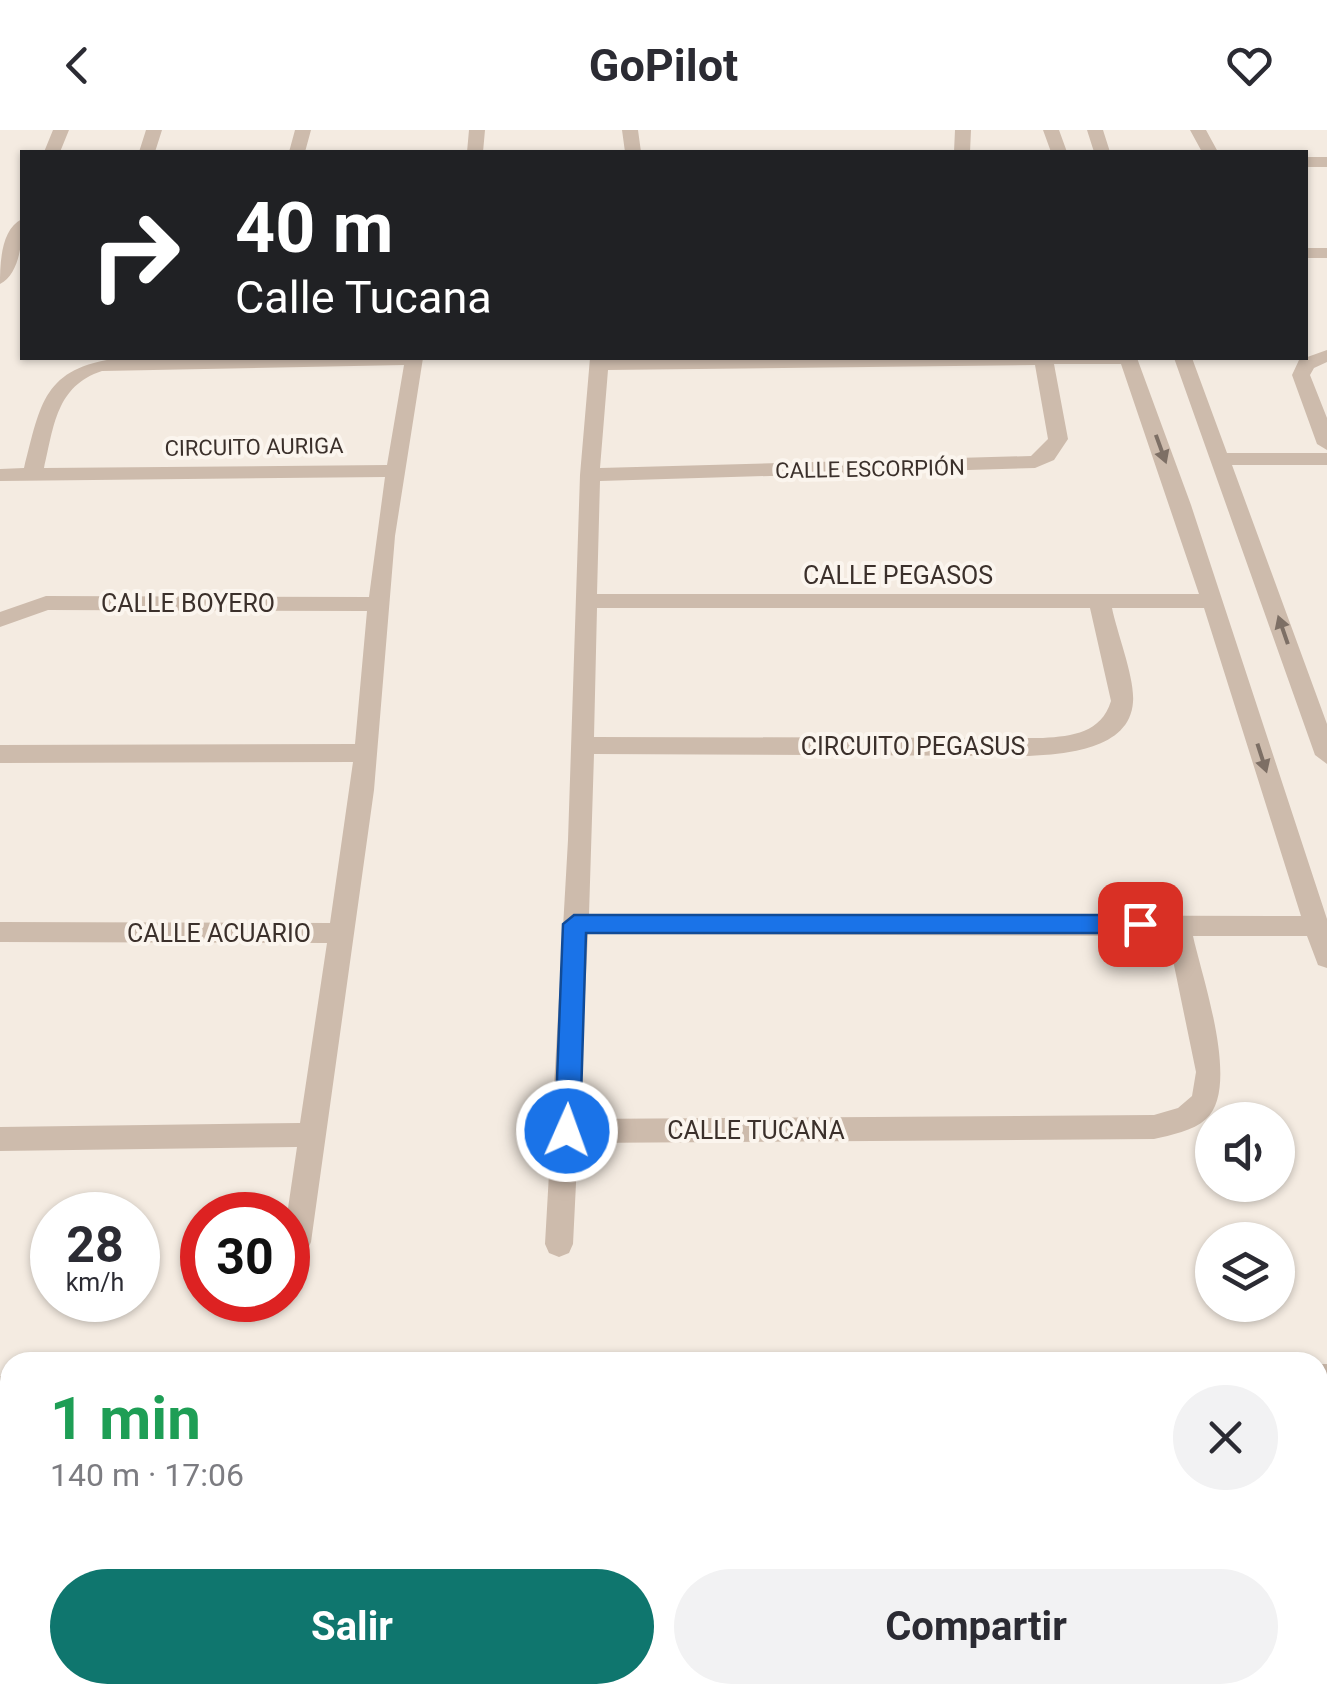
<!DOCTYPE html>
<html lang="es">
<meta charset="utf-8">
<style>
body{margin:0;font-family:Roboto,sans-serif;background:#f2f2f3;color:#2b2b33;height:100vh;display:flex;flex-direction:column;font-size:38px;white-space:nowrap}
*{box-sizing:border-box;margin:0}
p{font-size:32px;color:#7c7c81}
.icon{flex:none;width:55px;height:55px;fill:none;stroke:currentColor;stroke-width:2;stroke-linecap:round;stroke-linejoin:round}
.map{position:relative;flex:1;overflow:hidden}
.sheet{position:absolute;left:0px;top:1222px;width:1328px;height:352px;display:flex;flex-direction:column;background:#fff;border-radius:30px 30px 0 0;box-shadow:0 2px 8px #0004}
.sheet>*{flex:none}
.guide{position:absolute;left:20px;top:20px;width:1288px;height:210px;border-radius:0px;box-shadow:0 2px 8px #0004;background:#202124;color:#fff;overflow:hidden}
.controls{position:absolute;left:1195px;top:972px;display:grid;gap:20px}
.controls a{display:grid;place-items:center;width:100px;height:100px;border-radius:50%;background:#fff;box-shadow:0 2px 8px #0004;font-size:50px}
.speed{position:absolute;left:30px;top:1062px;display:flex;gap:20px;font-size:50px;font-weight:700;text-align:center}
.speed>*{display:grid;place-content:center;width:130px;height:130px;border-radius:50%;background:#fff;box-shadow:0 2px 8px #0004;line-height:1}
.speed small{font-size:25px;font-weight:400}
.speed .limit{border:15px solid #d22;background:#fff;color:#111}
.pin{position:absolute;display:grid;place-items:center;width:85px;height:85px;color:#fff;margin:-42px;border-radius:20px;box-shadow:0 5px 15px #0006}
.me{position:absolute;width:110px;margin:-55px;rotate:2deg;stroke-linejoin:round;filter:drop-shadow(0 0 8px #0008)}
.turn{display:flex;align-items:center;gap:35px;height:210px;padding:0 50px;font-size:45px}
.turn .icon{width:130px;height:130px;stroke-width:2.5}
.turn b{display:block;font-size:70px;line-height:85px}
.round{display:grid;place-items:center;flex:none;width:105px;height:105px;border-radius:52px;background:#f2f2f3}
.summary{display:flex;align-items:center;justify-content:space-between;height:170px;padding:0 50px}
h1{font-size:60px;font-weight:700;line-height:75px;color:#1e9e55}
.cta{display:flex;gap:20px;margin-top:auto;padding:20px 50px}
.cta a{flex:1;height:115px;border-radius:60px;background:#0f766e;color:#fff;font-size:40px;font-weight:700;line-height:115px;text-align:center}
.cta a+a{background:#f2f2f3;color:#2b2b33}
header{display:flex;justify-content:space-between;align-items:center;height:130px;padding:0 50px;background:#fff;font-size:45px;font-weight:700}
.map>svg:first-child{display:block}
</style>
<header><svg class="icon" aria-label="back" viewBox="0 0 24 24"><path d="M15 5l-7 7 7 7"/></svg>GoPilot<svg class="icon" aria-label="heart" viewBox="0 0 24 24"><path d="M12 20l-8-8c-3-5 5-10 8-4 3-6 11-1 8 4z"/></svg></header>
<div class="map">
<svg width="1327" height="1574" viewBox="0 0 1327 1574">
<rect width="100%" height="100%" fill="#f4ebe1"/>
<!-- green -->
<path fill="#b8c4a0" d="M0,1535H10V1565H129L128,1574H0Z"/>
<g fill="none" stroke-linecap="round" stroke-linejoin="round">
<!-- minor -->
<path fill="#cdbbac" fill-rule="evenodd" d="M53,0H69L60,22H44Z
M146,0H162L155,22H139Z
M295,0H311L305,22H289Z
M469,0H485L483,22H467Z
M622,0H638L641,22H625Z
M955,0H971L970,22H954Z
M1043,0H1059L1067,22H1051Z
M1087,0H1103L1110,22H1094Z
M1190,0H1206L1218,22H1202Z
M1305,27H1327V37H1305Z
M22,89C23,109 20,144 0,154C0,133 1,99 22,89Z
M1305,118H1327V128H1305Z
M1327,220V232L1314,238L1310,245L1327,288V320L1317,314L1292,245L1299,230Z
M119,228H423L395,406L374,660L311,1112L307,1121L297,1125L288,1122L287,1085L297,1017L0,1021V997L300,993L327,813L0,812V792L330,793L353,632L0,633V615L355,614L367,481L48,480L0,497V482L46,466L369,467L385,347L0,351V339L24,338C41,273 43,238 119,228ZM404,235L387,335L44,338C54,296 56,256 102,241Z
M590,228H1137L1191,375L1327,789V838L1318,835L1307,806H1193C1202,847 1241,958 1206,989C1193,1001 1171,1005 1154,1009L578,1013L573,1114L569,1123L559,1127L549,1123L545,1114L568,710L580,345ZM1054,234H1121L1199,464H597L600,351L1035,338L1054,330L1068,309ZM1035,235L1048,309L1031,326L600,338L608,240ZM597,478H1090L1111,571C1101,603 1073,606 1043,608L594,607ZM1112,478H1204L1301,786L589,784L594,624L1029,626C1064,624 1130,620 1133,572C1135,548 1117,503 1112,478ZM588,804L1168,806L1196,942L1192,966L1178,978L1154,985L579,989Z
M1174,228H1192L1227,323H1327V335H1232L1327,594V634L1315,625Z
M1318,1234H1327V1264L1318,1263Z
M0,1246H10V1276H0Z
M1318,1299H1327V1329H1318Z
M0,1332H10V1364H0Z
M216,1565H250L249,1574H215Z
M572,1565H606L605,1574H571Z"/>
</g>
<!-- one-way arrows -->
<defs><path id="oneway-solid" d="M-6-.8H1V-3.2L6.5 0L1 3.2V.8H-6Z" transform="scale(2.5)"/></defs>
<g fill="#7d6f65">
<use href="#oneway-solid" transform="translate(1161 319) rotate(70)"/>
<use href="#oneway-solid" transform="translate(1283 500) rotate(-109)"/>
<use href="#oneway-solid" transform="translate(1262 628) rotate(72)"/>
</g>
<!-- route -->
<path fill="#1a73e8" stroke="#114b97" stroke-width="2.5" d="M574,785H1140L1151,794L1140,803H586L580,1001L567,1012L555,1001L563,794Z"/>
<g text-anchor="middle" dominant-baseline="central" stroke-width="8" stroke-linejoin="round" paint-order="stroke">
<!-- far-street labels -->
<g font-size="22" fill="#3b302b" stroke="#fbf5ee">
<text transform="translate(254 317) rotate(-1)">CIRCUITO AURIGA</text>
<text transform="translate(870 339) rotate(-1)">CALLE ESCORPIÓN</text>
</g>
<!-- street labels -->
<g font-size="25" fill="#3b302b" stroke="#fbf5ee">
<text x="898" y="445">CALLE PEGASOS</text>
<text x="188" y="473">CALLE BOYERO</text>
<text x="913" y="616">CIRCUITO PEGASUS</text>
<text x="219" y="803">CALLE ACUARIO</text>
<text x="756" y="1000">CALLE TUCANA</text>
</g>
</g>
</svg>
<div class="controls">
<a><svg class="icon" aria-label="sound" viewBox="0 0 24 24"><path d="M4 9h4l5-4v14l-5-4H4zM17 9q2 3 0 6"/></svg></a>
<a><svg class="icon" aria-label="layers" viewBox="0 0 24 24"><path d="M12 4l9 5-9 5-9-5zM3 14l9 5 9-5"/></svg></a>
</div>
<div class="speed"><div>28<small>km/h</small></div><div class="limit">30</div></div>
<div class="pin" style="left:1140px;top:794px;background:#d93025"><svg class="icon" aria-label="arrive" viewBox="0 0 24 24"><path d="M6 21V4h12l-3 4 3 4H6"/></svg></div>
<svg class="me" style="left:567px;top:1001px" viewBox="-20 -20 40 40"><circle r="17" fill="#1a73e8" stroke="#fff" stroke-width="3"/><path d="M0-11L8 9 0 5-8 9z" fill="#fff"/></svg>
<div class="guide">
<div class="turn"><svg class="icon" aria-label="right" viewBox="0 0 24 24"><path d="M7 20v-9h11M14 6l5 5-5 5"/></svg><div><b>40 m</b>Calle Tucana</div></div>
</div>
<section class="sheet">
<div class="summary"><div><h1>1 min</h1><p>140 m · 17:06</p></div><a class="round"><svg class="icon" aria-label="close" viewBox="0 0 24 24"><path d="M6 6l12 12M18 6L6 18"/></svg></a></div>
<div class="cta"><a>Salir</a><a>Compartir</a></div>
</section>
</div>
